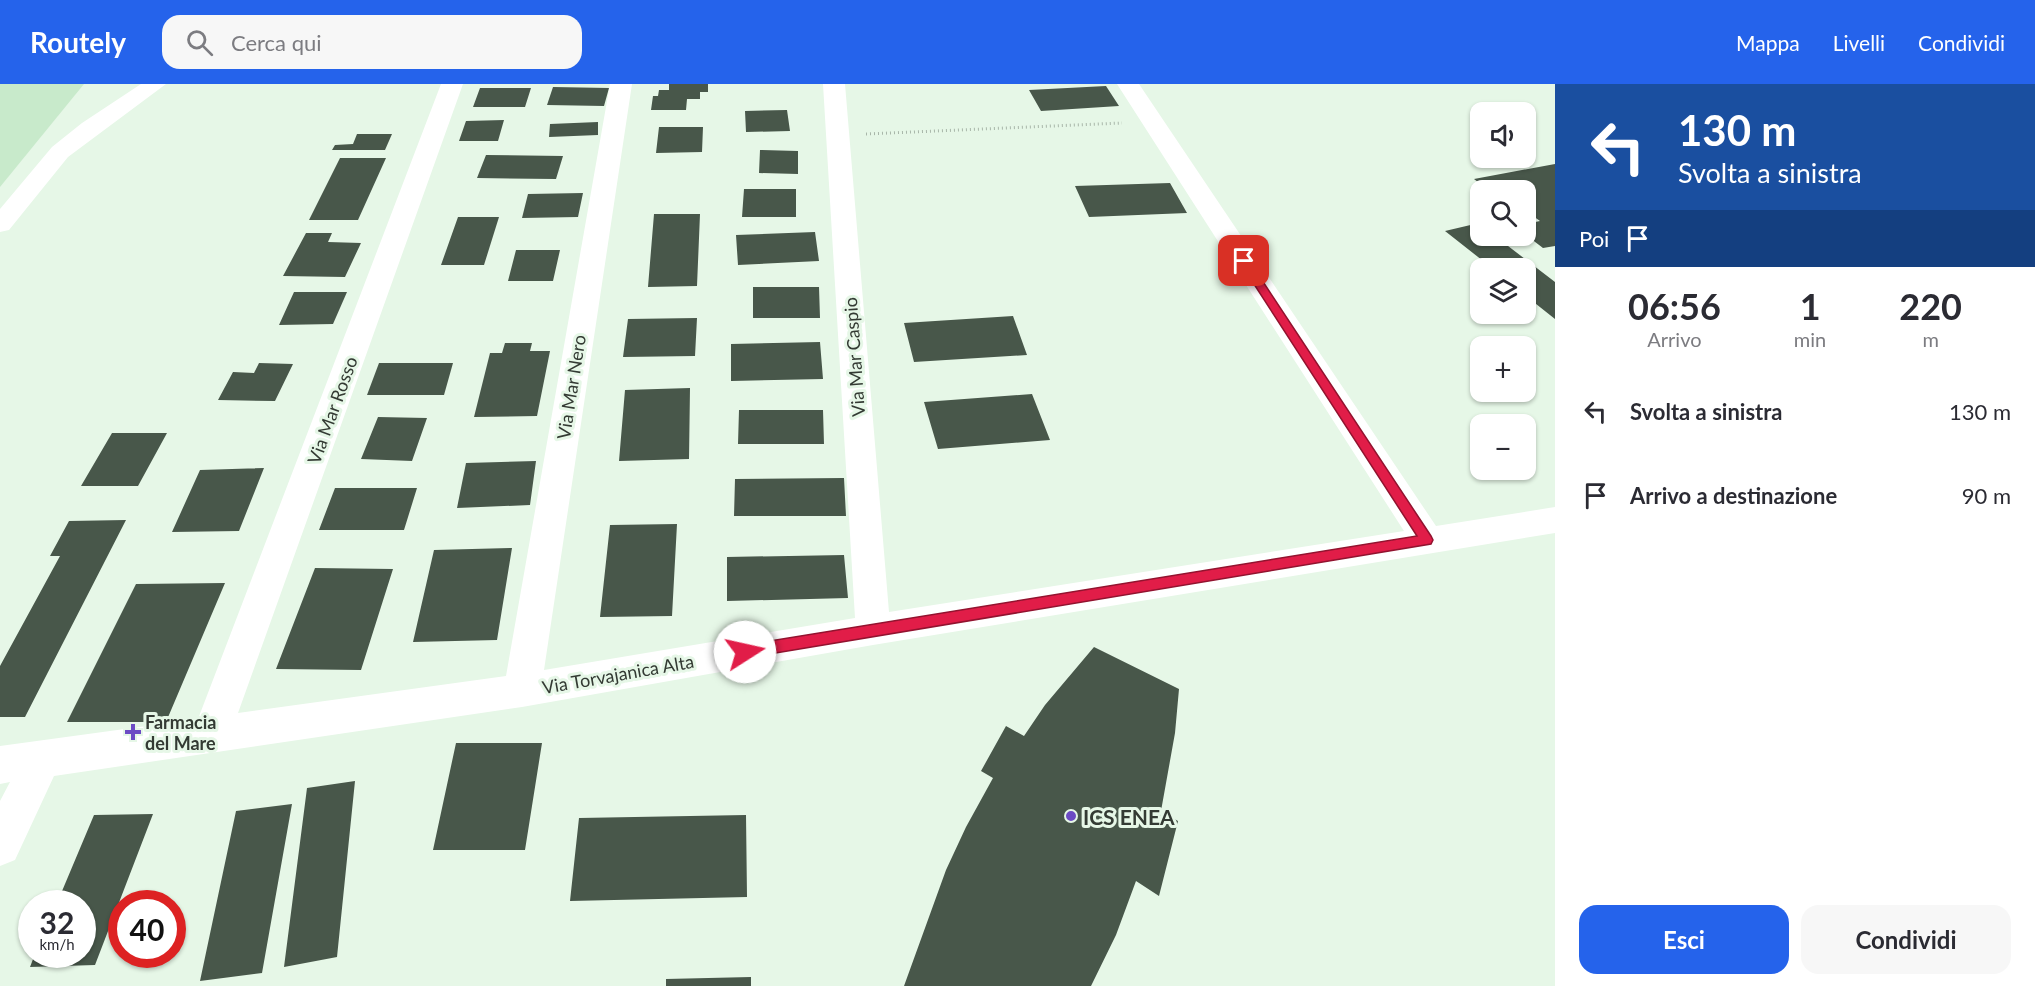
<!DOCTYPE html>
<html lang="it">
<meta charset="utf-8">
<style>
body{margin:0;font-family:Lato,sans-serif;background:#f7f7f7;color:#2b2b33;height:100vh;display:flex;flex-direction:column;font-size:22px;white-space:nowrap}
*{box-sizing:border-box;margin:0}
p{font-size:20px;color:#7c7c81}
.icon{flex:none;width:33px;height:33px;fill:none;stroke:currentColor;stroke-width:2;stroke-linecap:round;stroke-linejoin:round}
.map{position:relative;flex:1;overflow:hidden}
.sheet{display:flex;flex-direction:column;background:#fff;width:480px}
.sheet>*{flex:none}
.banner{background:#1a4fa0;color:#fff;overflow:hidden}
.buttons{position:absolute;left:1470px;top:18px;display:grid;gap:12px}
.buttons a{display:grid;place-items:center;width:66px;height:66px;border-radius:12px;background:#fff;box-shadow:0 2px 4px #0004;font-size:30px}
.speed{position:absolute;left:18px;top:806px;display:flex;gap:12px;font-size:30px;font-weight:700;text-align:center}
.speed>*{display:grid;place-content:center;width:78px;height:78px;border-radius:50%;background:#fff;box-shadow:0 2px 4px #0004;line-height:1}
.speed small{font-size:15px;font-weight:400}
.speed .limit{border:9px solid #d22;background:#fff;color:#111}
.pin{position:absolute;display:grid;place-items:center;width:51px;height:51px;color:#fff;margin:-26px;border-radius:12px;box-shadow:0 3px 9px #0006}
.me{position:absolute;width:66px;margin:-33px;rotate:80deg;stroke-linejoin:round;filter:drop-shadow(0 0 4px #0008)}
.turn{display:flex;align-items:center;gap:21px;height:126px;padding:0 24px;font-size:27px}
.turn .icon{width:78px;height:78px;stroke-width:2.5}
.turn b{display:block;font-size:42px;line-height:51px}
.then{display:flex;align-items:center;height:57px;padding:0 24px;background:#0003;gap:12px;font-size:22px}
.eta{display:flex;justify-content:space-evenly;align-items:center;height:102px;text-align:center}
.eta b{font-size:36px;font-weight:700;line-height:42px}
.button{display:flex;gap:12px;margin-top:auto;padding:12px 24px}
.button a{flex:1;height:69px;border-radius:18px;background:#2563eb;color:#fff;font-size:24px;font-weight:700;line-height:69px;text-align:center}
.button a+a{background:#f7f7f7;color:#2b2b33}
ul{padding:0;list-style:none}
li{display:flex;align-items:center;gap:18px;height:84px;padding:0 24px}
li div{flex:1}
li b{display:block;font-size:22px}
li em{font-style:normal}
header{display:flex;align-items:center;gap:36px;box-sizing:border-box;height:84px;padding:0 30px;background:#2563eb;color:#fff}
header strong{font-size:28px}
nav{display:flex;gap:33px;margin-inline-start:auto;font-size:21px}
.search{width:420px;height:54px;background:#f7f7f7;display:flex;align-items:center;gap:15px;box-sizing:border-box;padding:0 21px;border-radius:18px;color:#7c7c81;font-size:22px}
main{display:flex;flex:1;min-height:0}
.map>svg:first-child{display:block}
</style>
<header>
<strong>Routely</strong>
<div class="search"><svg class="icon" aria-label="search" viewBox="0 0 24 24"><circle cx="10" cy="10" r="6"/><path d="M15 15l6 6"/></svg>Cerca qui</div>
<nav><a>Mappa</a><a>Livelli</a><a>Condividi</a></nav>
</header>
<main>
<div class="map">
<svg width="1555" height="902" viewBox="0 0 1555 902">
<rect width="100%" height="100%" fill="#e6f7e7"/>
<!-- green -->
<path fill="#c8eacb" d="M0,0H84L0,103Z"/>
<!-- building -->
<path fill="#48574a" d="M669,0H708V8H700V15H687L686,26H651L653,12H658L659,6H669Z
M1106,2L1119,22L1041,27L1029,6Z
M553,3L609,4L604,22L547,21Z
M480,4H531L525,23H473Z
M787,26L790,47L746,48L745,27Z
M504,36L498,57H459L466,37Z
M598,38V51L549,53L550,40Z
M659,43H703L702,68L656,69Z
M357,50H392L385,66H332L335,61L353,60Z
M760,66L798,67V90L759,89Z
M486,71L563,72L556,95L477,94Z
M340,74H386L358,136H309Z
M1555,80V162L1543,164L1526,151V140L1540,137L1526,127V106H1488L1474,95Z
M1170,99L1187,129L1089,133L1075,102Z
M744,105H796V133H742Z
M583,109L578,133L522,134L528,110Z
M654,130H700L697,202L648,203Z
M458,133H499L484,181H441Z
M1479,139L1480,152H1495L1555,198V235L1526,212V184H1492L1445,147Z
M815,148L819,177L738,181L736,151Z
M306,149H332L328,158L361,159L345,193L283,192Z
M516,166H560L553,197H508Z
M753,203H819L820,234H753Z
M294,208H347L333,240L279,241Z
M1013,232L1027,271L914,278L904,239Z
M697,234L695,272L623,273L628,235Z
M820,258L823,295L731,297V260Z
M505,259H532L530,267H550L537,332L474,333L490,269H502Z
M259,279L293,280L275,317L218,316L233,288L254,289Z
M379,279H453L444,311H367Z
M690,304L689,375L619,377L625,306Z
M1032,310L1050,356L938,365L924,318Z
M739,326H823L824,360H738Z
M378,333L427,334L412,377L361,375Z
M112,349H167L138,402H81Z
M536,377L530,421L457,424L466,379Z
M264,384L239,447L172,448L200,386Z
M844,394L846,432H734L735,395Z
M335,404H417L404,446H319Z
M126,436L25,633H0V582L60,472H50L69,437Z
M677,440L672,532L600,533L610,441Z
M512,464L497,556L413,558L434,466Z
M844,471L848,514L727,517V473Z
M315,484L393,485L361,586L276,585Z
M225,499L166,638H67L136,500Z
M1094,563L1179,605L1175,649L1161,727L1178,737L1159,812L1136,797L1116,851L1091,902H904L946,786L966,743L993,694L981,687L1006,642L1024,652L1045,621Z
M456,659H542L525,766H433Z
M355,697L337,873L284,883L307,704Z
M292,720L262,889L200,897L236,727Z
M153,730L95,881L30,883L35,870H82V819H57L94,731Z
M746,731L747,813L570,817L579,734Z
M751,893V902H666V895Z"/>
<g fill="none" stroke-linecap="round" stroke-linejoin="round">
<!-- path -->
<path stroke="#a8b6a9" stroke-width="3" stroke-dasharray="1 3" stroke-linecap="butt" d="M866,50L1122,39"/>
<!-- minor -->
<path fill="#fff" fill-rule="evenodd" d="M141,0H166L68,73L9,146L0,148V125L52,63L82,39Z
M441,0H463L238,629L506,592L610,0H632L544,586L855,534L823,0H845L889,528L1404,447L1117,0H1139L1436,442L1555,423V449L873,561L522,623L54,692L15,776L0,782V717L10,698L0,700V662L198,635Z"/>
</g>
<!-- route -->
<path fill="#e11d48" stroke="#92132f" stroke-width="1.5" d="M1244,174L1248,175L1431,452L1433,456L1431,460L745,574L739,573L737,568L739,563L745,561L1417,452L1239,177Z"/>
<!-- markers -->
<g fill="#6c4bc4" stroke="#e6f7e7" stroke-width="2">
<path d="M130 639h6v6h6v6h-6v6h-6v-6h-6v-6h6z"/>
<circle cx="1071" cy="732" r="6"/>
</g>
<g text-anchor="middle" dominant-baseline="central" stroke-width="6" stroke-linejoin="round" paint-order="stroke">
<!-- street labels -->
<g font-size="18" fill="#333a33" stroke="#e6f7e7">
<text transform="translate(854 273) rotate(-94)">Via Mar Caspio</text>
<text transform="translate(571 303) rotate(-81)">Via Mar Nero</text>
<text transform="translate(332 326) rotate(-70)">Via Mar Rosso</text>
<text transform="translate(618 590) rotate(-10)">Via Torvajanica Alta</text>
</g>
<!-- poi labels -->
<g font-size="18" font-weight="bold" fill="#333a33" stroke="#e6f7e7" text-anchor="start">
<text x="145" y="638">Farmacia<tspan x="145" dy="21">del Mare</tspan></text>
</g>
<!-- near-poi labels -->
<g font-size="21" font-weight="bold" fill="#333a33" stroke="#e6f7e7" text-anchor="start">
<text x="1083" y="732">ICS ENEA</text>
</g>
</g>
</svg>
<div class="buttons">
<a><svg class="icon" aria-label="sound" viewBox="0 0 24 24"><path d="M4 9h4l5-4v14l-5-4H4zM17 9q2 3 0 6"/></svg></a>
<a><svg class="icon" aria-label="search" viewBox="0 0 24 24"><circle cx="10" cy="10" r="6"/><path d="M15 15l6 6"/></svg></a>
<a><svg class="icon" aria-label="layers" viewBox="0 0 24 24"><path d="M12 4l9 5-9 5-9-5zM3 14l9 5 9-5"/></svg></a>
<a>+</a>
<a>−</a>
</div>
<div class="speed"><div>32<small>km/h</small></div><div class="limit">40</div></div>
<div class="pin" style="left:1244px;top:177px;background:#d93025"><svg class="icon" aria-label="arrive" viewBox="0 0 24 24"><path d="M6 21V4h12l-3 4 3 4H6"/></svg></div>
<svg class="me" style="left:745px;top:568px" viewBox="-20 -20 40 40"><circle r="19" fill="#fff"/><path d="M0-13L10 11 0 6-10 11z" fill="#e11d48"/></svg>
</div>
<section class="sheet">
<div class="banner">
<div class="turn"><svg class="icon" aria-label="left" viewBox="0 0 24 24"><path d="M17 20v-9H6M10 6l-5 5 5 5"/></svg><div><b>130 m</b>Svolta a sinistra</div></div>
<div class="then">Poi<svg class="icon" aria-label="arrive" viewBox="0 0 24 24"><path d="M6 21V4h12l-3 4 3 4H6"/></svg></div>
</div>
<div class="eta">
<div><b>06:56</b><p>Arrivo</p></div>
<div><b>1</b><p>min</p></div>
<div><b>220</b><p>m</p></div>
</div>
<ul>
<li><svg class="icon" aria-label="left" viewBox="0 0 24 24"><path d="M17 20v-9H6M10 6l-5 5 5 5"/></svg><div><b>Svolta a sinistra</b></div><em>130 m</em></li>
<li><svg class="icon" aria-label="arrive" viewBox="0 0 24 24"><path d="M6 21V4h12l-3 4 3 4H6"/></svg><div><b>Arrivo a destinazione</b></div><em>90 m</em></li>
</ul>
<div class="button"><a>Esci</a><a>Condividi</a></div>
</section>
</main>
